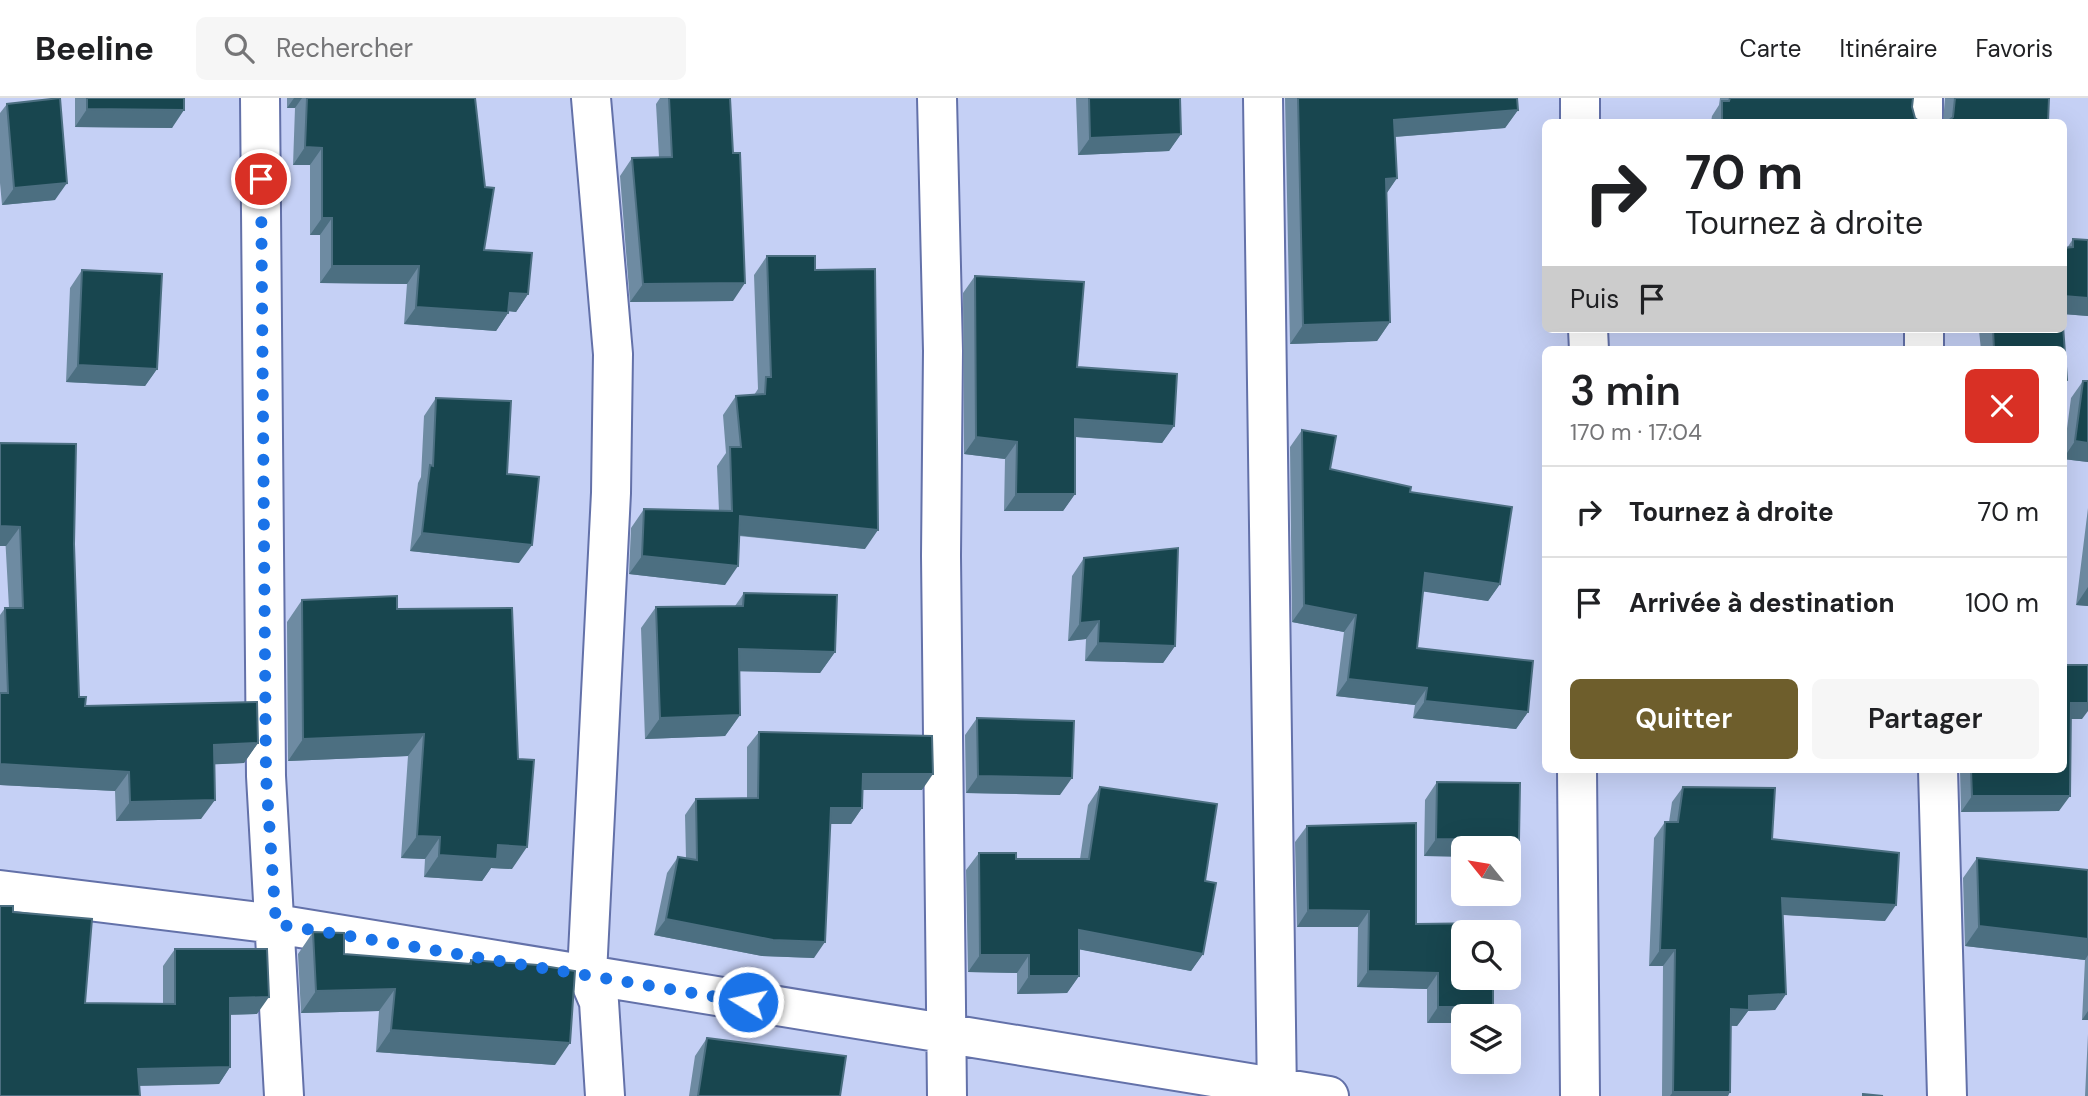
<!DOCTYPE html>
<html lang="fr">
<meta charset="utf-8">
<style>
body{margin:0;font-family:"DM Sans",sans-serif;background:#f6f6f6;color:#202124;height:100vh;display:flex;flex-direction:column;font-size:26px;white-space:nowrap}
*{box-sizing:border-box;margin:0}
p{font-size:23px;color:#757577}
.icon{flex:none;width:38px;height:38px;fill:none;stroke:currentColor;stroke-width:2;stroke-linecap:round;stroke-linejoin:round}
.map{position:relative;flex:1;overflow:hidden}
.side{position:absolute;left:1542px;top:248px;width:525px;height:427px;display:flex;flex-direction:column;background:#fff;border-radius:10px;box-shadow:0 7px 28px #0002}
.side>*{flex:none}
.top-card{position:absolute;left:1542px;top:21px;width:525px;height:214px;border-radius:10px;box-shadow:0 7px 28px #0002;background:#fff;color:#202124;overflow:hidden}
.needle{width:46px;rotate:300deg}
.tools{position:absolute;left:1451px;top:738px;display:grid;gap:14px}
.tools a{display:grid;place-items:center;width:70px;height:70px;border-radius:10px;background:#fff;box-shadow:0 7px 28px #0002;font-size:35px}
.pin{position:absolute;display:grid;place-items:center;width:60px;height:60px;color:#fff;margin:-30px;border:4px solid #fff;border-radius:50%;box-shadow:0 2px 7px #0007}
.me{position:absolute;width:77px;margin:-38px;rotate:280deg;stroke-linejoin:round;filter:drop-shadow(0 0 5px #0008)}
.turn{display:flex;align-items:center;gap:24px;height:147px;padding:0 28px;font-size:32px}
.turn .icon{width:91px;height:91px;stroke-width:2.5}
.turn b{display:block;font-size:49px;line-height:60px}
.then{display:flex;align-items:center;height:66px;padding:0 28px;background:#0003;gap:14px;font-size:26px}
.round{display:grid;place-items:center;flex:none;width:74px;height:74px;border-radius:10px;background:#f6f6f6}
.overview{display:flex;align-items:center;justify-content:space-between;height:119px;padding:0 28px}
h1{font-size:42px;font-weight:600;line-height:52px}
.action{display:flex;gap:14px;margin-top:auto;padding:14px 28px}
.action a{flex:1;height:80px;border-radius:10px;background:#6e5e2c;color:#fff;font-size:28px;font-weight:600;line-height:80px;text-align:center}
.action a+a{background:#f6f6f6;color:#202124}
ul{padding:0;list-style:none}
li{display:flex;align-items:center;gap:21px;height:91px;padding:0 28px;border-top:2px solid #e0e0e0}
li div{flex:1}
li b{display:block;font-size:26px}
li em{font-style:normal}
header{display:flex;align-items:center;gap:42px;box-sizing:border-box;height:98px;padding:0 35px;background:#fff;border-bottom:2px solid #e0e0e0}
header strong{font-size:33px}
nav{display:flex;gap:38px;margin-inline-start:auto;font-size:24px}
.search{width:490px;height:63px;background:#f6f6f6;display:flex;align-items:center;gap:18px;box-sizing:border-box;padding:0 24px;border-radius:10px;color:#757577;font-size:26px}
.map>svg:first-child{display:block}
</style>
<header>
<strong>Beeline</strong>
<div class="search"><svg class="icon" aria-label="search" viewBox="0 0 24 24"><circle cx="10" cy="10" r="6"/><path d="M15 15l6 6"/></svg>Rechercher</div>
<nav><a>Carte</a><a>Itinéraire</a><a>Favoris</a></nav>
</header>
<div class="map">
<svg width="2088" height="998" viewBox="0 0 2088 998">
<rect width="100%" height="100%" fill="#c5d0f5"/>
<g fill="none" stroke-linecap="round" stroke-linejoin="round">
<!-- street casing -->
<g stroke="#6371a9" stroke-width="42">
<path id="street" d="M260,0L266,678L284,998
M591,0L613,256L611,395L587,876L599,904L605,998
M937,0L943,253L941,458L947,998
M1263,0L1277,998
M1580,0V24
M1923,0V24
M1588,231L1589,252
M1924,231V252
M1577,672L1580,998
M1938,672L1947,998
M0,792L276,826L1329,998"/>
</g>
<!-- street -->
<use href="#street" stroke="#fff" stroke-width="38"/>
</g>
<!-- wall -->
<path fill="#6e8ba2" d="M75,0H184L172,30L75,29Z
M287,0H475L484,152L528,196L516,214L508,213V215L496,233L404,226L407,186L320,185V137H310V67H293L295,10H287Z
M660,0H730L733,203L630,204L620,78L632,60L659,59L656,6Z
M1076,0H1180L1181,36L1169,53L1078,57Z
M1285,0H1517L1518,12L1505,30L1395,39L1397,80L1386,96L1390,224L1377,243L1290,246Z
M1720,0H1913L1912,9L1915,20L1920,24H1711L1712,18L1719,7Z
M1945,0H2049L2048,24H1943Z
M7,6L55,102L2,107L0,85V15Z
M2073,141L2088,142V218L2063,216V150H2067Z
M767,158L815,172L865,451L739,438L725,487L629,476L631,430L644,411L719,413L717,368L726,355L723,317L736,298L754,297L758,291L754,177Z
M82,172L157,271L145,288L66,284L70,190Z
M975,178L1077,269L1174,328L1162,345L1075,339V396L1063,413H1004L1005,361L964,356L963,195Z
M1981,231H2063V252H1981L1979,233Z
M2083,283H2088V364L2063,361L2071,300Z
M436,300L507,376L519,465L410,453L418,385L421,379L424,318Z
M1302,332L1330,371L1410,394L1500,486L1488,503L1423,493L1417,550L1528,614L1516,631L1413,620L1415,607L1336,598L1344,534L1292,524L1290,349Z
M0,345L74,446L79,599L85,608L258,645L244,665L215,666L201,721L116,723L115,693L0,687V517L5,510H9Z
M2088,410V508L2076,507Z
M1084,460L1175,548L1163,565L1085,563L1086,541L1068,543L1072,478Z
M744,495L835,554L820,575L739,573L740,617L725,638L645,641L641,530L656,509L735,508Z
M302,502L397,511L512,771L491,770L482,783L424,779L425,761L401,760L408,658L288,663L287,524Z
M2063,567L2082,621H2070L2059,713L1961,714L1960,672H2063Z
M977,620L1060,697L966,695L965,637Z
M759,634L922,692H863L862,710L851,726H830L814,860L762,858L654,837L667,775L678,759L686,760L685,717L696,701L747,700V649Z
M1437,684L1519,742L1508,757V751L1424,758L1425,702Z
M1100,689L1205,783L1203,856L1191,873L1079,851V878L1067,895L1017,896V875L968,874L966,772L979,755L1016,761H1080L1088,707Z
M1683,689L1772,741L1885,823L1783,817L1786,896L1775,912L1748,913L1737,928H1731L1728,998H1662L1663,868H1649L1654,740L1665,724H1669L1672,704Z
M1307,728L1416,826L1463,880L1427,925V891L1357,889L1358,829H1297L1295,744Z
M1977,760L2088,772V922H2082L2085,862L1965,848L1963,780Z
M13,814L85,905L163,906V868L175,851L257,916L230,917V969L219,986L139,988Z
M313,834L344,856L468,866L471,862L555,967L376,954L379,913L301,915L298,856Z
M2088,936V998H2085Z
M707,940L840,998H689L695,958Z"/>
<!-- shaded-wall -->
<path fill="#4c6f81" d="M294,0H302L295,10H287Z
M87,11L184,12L172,30L75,29Z
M1518,12L1505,30L1380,40L1394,22Z
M1181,36L1169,53L1078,57L1090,40Z
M305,49L322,50L310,67H293Z
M1397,80L1384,99L1386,81Z
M67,85L55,102L2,107L14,90Z
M322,120H332L320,137H310Z
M332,168H419L407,186L320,185Z
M745,185L733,203L630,204L643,186Z
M510,195L528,196L516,214L498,212Z
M2063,198L2088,200V218L2063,216Z
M416,209L508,215L496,233L404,226Z
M1390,224L1377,243L1290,246L1303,227Z
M78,267L157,271L145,288L66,284Z
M1075,321L1174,328L1162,345L1063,338Z
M976,339L1017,344L1005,361L964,356Z
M2075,343L2088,345V364L2063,361Z
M1016,396H1075L1063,413H1004Z
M740,418L878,432L865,451L727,436Z
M0,428L20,429L6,448H0Z
M422,435L532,447L519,465L410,453Z
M642,458L738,468L725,487L629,476Z
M1425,475L1500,486L1488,503L1413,492Z
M2088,489V508L2076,507Z
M1304,507L1356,517L1344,534L1292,524Z
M1099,523L1086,541L1068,543L1080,525Z
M1098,545L1175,548L1163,565L1085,563Z
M739,551L835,554L820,575L724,573Z
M1348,581L1427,590L1415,607L1336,598Z
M1425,603L1528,614L1516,631L1413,620Z
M2071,605H2088V613L2082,621H2063Z
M740,617L725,638L645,641L660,620Z
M424,636L408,658L288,663L303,641Z
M258,645L244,665L201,667L214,647Z
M0,666L129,674L115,693L0,687Z
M863,676H933L922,692H852Z
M978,678L1072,680L1060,697L966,695Z
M1972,698H2070L2059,713L1961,714Z
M215,702L201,721L116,723L130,704Z
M831,710H862L851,726H819Z
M417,738L440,739L425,761L401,760Z
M1436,741L1519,742L1508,757V751H1463V759L1424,758Z
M498,747L527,749L512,771L491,770L482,783L424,779L439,757Z
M1782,800L1896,807L1885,823L1771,816Z
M1308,812L1369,813L1358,829H1297Z
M666,821L825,844L814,860L762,858L654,837Z
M1979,828L2088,841V857L2085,862L1965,848Z
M1079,832L1203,856L1191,873L1067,849Z
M1660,852H1675L1663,868H1649Z
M980,857H1029L1017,875L968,874Z
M1368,873L1438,875L1427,891L1357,889Z
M1029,878H1079L1067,895L1017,896Z
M395,891L379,913L301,915L316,893Z
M1786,896L1775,912L1748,913L1737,928L1720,927L1731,911L1749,898Z
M269,899L257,916L218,917L230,900Z
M1438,909H1493L1486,919H1463V925H1427Z
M2088,913V922H2082Z
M391,932L570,945L555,967L376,954Z
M230,969L219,986L126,988L138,971Z
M1673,994H1730L1728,998H1670Z"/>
<!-- building -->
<path fill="#18464f" stroke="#4c6f81" stroke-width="2" d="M60,0L67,85L14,90L7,6Z
M87,0H184V12L87,11Z
M307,0H475L485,89L494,90L484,152L532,155L528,196L510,195L508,215L416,209L419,168H332V120H322V50L305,49Z
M669,0H730L733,55H740L745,185L643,186L632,60L672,59Z
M1089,0H1180L1181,36L1090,40Z
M1298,0H1517L1518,12L1394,22L1397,80L1386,81L1390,224L1303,227Z
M1730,0H1913L1912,9L1915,20L1920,24H1722V3H1729Z
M1955,0H2049L2048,24H1947L1953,19Z
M2073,141L2088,142V200L2063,198V150L2073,149Z
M767,158H815V172L875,171L878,432L740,418L738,468L642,458L644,411L732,413L730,349H741L736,298L765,296L766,279H771Z
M82,172L162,176L157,271L78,267Z
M975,178L1084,184L1077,269L1177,276L1174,328L1075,321V396H1016L1017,344L976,339Z
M2063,228L2067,282L2063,283V252H1994L1993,231H2063Z
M2083,283H2088V345L2075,343Z
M436,300L511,303L507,376L539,379L532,447L422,435L430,367L433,368Z
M1302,332L1336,338L1330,371L1411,389L1410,394L1512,409L1500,486L1425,475L1417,550L1533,563L1528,614L1425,603L1427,590L1348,581L1356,517L1304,507Z
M0,345L76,346L74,446L79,599H86L85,608L257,604L258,645L214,647L215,702L130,704L129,674L0,666V595H8L5,510H23L20,429L0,428Z
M1178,450L1175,548L1098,545L1099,523L1080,525L1084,460Z
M2063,486L2066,487L2063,521Z
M744,495L837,497L835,554L739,551L740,617L660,620L656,509L743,508Z
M397,498V511L512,510L518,661L534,662L527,749L498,747L497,761L439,757L440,739L417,738L424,636L303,641L302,502Z
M2063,567H2088V605H2071L2070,698H1972L1971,672H2063Z
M977,620L1074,623L1072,680L978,678Z
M759,634L932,638L933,676H863L862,710H831L825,844L773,842L666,821L678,759L697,762L696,701L758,700Z
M1437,684L1520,685L1519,742L1436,741Z
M1100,689L1217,706L1205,783L1216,785L1203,856L1079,832V878H1029V857H980L979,755H1016V761H1089Z
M1683,689L1775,690L1772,741L1899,755L1896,807L1782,800L1786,896L1749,898V912L1731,911L1730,994H1673L1675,852H1660L1665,724H1678Z
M1416,725V826L1494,825L1493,835H1463V880H1493V909H1438V875L1368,873L1369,813L1308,812L1307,728Z
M1977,760L2088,772V841L1979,828Z
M0,808H13V814L92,821L85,905L175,906V851H267L269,899L230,900V969L138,971L140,998H0Z
M313,834L344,835V856L471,866V862L538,867L575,873L570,945L391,932L395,891L316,893Z
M707,940L846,958L840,998H698Z
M1863,996L1883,998H1863Z"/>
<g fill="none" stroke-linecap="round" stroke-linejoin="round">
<!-- route -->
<path stroke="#1a73e8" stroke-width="12" stroke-dasharray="0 21.6" d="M261,81L266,678L276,826L748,904"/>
</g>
</svg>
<div class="tools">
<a><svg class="needle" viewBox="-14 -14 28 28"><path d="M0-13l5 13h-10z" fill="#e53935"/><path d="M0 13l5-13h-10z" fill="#757577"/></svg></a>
<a><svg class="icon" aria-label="search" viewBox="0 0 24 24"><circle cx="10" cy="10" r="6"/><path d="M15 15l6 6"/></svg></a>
<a><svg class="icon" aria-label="layers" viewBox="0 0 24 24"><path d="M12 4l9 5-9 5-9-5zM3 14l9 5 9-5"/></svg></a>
</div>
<div class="pin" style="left:261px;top:81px;background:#d93025"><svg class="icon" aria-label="arrive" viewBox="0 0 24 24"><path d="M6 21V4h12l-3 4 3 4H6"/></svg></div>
<svg class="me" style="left:748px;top:904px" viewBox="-20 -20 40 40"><circle r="17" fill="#1a73e8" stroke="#fff" stroke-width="3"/><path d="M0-11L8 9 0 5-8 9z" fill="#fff"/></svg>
<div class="top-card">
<div class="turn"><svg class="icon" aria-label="right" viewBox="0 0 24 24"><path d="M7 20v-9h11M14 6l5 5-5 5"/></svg><div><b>70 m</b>Tournez à droite</div></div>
<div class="then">Puis<svg class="icon" aria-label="arrive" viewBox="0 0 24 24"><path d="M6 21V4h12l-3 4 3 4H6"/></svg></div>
</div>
<section class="side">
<div class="overview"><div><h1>3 min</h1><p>170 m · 17:04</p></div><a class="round" style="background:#d93025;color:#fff"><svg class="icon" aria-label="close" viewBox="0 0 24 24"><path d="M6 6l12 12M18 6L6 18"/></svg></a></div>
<ul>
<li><svg class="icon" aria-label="right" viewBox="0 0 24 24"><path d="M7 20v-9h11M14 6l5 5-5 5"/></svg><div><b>Tournez à droite</b></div><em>70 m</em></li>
<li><svg class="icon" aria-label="arrive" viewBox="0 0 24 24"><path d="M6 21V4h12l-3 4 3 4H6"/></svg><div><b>Arrivée à destination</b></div><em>100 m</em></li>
</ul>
<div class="action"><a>Quitter</a><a>Partager</a></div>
</section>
</div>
